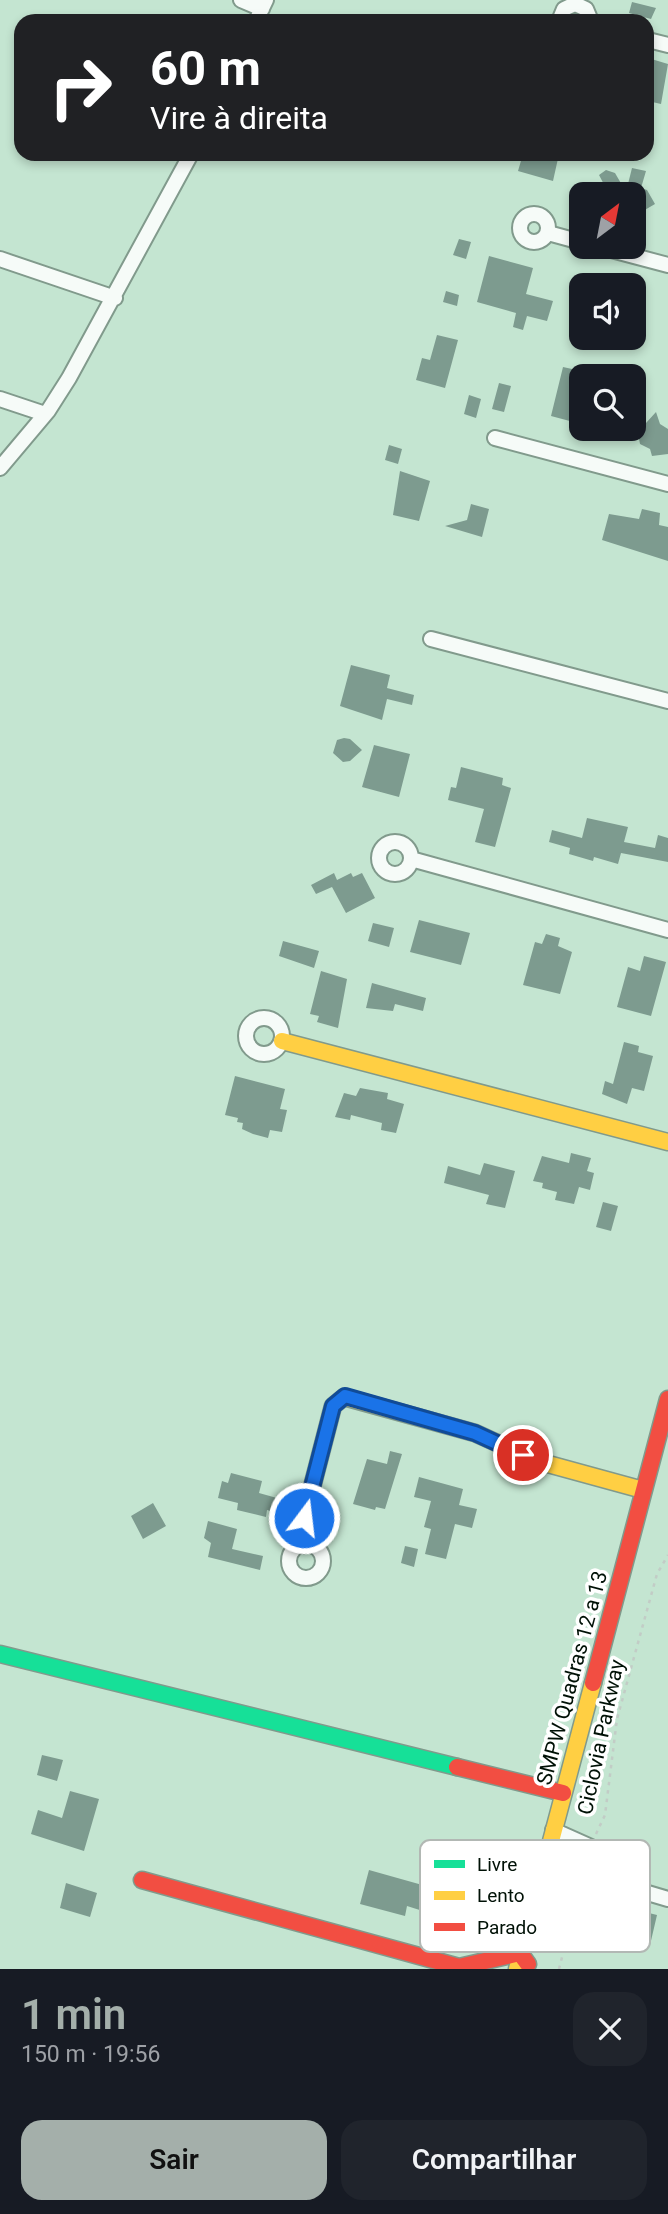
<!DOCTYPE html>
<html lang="pt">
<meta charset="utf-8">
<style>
body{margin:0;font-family:Roboto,sans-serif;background:#20242c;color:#f1f3f6;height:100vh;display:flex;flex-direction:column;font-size:26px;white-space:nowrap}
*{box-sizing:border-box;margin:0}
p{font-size:23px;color:#9ea1a6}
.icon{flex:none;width:38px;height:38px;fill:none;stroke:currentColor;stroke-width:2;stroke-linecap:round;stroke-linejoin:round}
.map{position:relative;height:1969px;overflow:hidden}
.side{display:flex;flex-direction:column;background:#171b24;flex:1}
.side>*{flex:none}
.hud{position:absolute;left:14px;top:14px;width:640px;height:147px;border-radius:21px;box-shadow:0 4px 10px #0003;background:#202124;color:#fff;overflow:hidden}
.needle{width:46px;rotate:32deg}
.buttons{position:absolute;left:569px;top:182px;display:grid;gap:14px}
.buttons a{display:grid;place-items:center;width:77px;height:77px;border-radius:14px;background:#171b24;box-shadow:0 4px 10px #0003;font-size:35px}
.pin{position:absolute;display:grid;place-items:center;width:60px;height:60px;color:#fff;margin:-30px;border:4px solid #fff;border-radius:50%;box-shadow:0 2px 7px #0007}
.me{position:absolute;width:77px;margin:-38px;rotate:15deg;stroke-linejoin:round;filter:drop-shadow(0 0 5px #0008)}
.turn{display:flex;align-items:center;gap:24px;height:147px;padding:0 21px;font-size:32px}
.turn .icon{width:91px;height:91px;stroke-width:2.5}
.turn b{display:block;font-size:49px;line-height:60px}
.round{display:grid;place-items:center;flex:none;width:74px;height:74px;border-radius:21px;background:#20242c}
.head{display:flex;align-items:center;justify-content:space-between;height:119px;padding:0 21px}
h1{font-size:42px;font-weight:600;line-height:52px;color:#a4afaa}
.cta{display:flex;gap:14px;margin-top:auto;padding:14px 21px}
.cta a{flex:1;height:80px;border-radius:21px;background:#a4afaa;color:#111;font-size:28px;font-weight:600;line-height:80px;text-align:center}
.cta a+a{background:#20242c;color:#f1f3f6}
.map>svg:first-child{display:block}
</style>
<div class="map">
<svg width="668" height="1969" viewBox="0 0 668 1969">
<rect width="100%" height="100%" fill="#c4e5d1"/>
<!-- building -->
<path fill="#7d9b8f" d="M632,2L656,8L651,19L629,13Z
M648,58L668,64L661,104L648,101Z
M523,154H559L553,181L518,171Z
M632,168L646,171L641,188L647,190L655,204L643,211L634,209V194H609L599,175L606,170L615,173L626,192Z
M459,239L471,242L466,259L453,255Z
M489,256L533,268L526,294L553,301L547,321L527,316L523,330L513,327L516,313L477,302Z
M446,291L459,295L457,306L443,302Z
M437,335L458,340L445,388L416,380L422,358L430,360Z
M563,367L581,371V424L551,416Z
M499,383L511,386L504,412L492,409Z
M469,395L481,399L476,418L464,414Z
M656,412L660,424L668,429V454L652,456L650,449L640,444L637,428L646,427V423Z
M389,445L402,449L398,464L385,460Z
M400,471L430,481L419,521L393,515Z
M471,504L489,509L482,537L445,526L467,520Z
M642,509L660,513L659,525L668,527V561L602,540L609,514L639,519Z
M351,665L390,675L387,688L414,695L412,705L387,699L382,720L340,706Z
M344,738L350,739L362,750L350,761L343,762L333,753L337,740Z
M374,745L410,754L399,797L362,787Z
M461,767L503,778L502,785L511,788L495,847L475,842L484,809L448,800L451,787L456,788Z
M587,818L628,827L624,842L655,848L658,835L668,838V862L621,853L618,864L594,857L593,861L569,854L570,848L549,842L552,830L582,838Z
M334,873L337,880L351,873L353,877L362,873L375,898L346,913L332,887L316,894L311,885Z
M419,920L470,933L461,965L410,952Z
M373,923L394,928L389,947L368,941Z
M546,934L560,938L558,946L572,952L560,994L523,985L535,942L542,944Z
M283,941L319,951L314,968L279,956Z
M644,956L666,962L651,1016L617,1007L628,967L640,971Z
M321,971L347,979L338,1028L317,1022L319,1016L310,1014Z
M372,983L426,998L423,1011L395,1004L393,1011L366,1008Z
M624,1042L639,1046L638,1052L653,1056L644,1091L632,1088L627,1104L602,1094L605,1081L613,1084Z
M235,1076L285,1089L280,1109L287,1110L282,1132L270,1130L268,1138L253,1134L242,1129L243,1123L237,1122L238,1118L225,1115Z
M360,1088L388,1093L387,1099L404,1104L396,1133L381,1130L382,1123L351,1115L350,1120L335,1117L344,1093L356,1096Z
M571,1153L591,1158L587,1171L594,1173L590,1190L579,1187L574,1204L555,1200L557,1192L542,1188L543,1183L533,1181L542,1156L569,1163Z
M484,1163L515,1171L505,1208L486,1204L489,1195L444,1183L448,1166L480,1175Z
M603,1202L618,1206L611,1231L596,1227Z
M390,1451L402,1454L385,1509L376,1507L375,1510L353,1504L367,1459L387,1464Z
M231,1473L262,1481L259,1493L284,1500L281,1514L267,1510L266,1517L237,1510L238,1503L218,1498L222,1481L228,1483Z
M419,1477L463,1489L459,1505L477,1509L472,1528L455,1524L446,1559L425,1554L431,1529L424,1527L431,1501L414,1497Z
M153,1503L166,1526L143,1539L131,1516Z
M208,1521L237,1529L232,1549L263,1556L260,1570L208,1557L211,1543L204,1538Z
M405,1546L418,1549L414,1567L401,1563Z
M42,1755L63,1760L57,1781L37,1775Z
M70,1791L99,1799L84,1851L31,1834L38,1810L62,1818Z
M369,1870L433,1888L426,1912L407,1906L405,1916L360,1904Z
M66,1883L97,1893L90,1917L60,1908Z
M633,1909L657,1915L650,1945L626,1939Z"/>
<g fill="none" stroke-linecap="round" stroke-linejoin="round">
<!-- street casing -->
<g stroke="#819a8c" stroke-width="18">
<path id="street" d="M241,0L262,9
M256,21L266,0
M559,21L564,9L575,4L586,9L591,21
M648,40L668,45
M520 228a14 14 0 1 1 28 0a14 14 0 1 1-28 0Z
M548,233L581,242
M600,247L668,265
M0,259L115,298
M0,399L45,414
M495,438L668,484
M0,468L48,411L69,378L191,154
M431,639L668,701
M379 858a16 16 0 1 1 32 0a16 16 0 1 1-32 0Z
M411,859L668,930
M246 1036a18 18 0 1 1 36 0a18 18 0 1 1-36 0Z
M289 1561a17 17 0 1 1 34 0a17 17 0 1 1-34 0Z
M553,1830L591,1847L624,1886L668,1899"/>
</g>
<!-- fast casing -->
<g stroke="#819a8c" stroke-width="19">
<path id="fast" d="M0,1654L457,1767"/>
</g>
<!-- slow casing -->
<g stroke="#819a8c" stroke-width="19">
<path id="slow" d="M282,1041L668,1142
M304,1545V1518L333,1406L344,1397L475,1433L537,1461L643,1490
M517,1969L593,1683"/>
</g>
<!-- jam casing -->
<g stroke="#819a8c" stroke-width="19">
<path id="jam" d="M593,1683L668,1399
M457,1767L563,1793
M142,1880L459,1967L520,1953L528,1964"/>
</g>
<!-- path -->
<path stroke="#c2ccc6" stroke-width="2.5" stroke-dasharray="3.5 5" stroke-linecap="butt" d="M596,1834L605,1815L617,1719L657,1574L668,1555
M559,1969L586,1864"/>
<!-- street -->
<use href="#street" stroke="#f6fbf8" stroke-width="14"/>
<!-- fast -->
<use href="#fast" stroke="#16e098" stroke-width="16"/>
<!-- slow -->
<use href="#slow" stroke="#ffcf43" stroke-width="16"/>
<!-- jam -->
<use href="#jam" stroke="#f24e42" stroke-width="16"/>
</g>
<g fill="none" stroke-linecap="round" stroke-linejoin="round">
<!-- route casing -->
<g stroke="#114b97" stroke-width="18">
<path id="route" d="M304,1518L333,1406L345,1396L475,1433L523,1455"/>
</g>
<!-- route -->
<use href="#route" stroke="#1a73e8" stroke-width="12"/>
</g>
<g text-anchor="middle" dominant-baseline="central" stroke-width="7" stroke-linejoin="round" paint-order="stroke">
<!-- street labels -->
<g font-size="21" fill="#001106" stroke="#fff">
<text transform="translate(572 1678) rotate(-75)">SMPW Quadras 12 a 13</text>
<text transform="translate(601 1737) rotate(-78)">Ciclovia Parkway</text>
</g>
</g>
<!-- legend -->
<rect x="420" y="1840" width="230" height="112" rx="10" fill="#fff" stroke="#b2b8b4" stroke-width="2"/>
<rect x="434" y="1860" width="31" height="8" fill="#16e098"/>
<rect x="434" y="1891" width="31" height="9" fill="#ffcf43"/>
<rect x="434" y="1923" width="31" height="8" fill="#f24e42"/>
<g font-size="19" fill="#001106">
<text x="477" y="1871">Livre</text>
<text x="477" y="1902">Lento</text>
<text x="477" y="1934">Parado</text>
</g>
</svg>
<div class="buttons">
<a><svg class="needle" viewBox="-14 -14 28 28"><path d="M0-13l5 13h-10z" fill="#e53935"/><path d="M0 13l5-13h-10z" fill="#9ea1a6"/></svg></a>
<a><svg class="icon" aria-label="sound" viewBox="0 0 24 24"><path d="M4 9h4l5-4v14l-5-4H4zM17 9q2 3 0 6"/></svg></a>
<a><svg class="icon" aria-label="search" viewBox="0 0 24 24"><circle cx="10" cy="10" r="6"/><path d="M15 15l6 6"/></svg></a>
</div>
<div class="pin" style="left:523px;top:1455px;background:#d93025"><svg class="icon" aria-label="arrive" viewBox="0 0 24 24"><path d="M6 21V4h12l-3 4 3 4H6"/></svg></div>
<svg class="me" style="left:304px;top:1518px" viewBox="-20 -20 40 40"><circle r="17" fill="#1a73e8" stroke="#fff" stroke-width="3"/><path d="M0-11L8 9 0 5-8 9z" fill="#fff"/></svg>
<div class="hud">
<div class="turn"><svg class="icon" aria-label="right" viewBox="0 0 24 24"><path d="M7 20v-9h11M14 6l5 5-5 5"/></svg><div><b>60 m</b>Vire à direita</div></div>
</div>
</div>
<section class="side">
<div class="head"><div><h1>1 min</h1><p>150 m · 19:56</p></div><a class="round"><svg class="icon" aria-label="close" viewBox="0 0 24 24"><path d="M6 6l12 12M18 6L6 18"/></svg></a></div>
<div class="cta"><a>Sair</a><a>Compartilhar</a></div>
</section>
